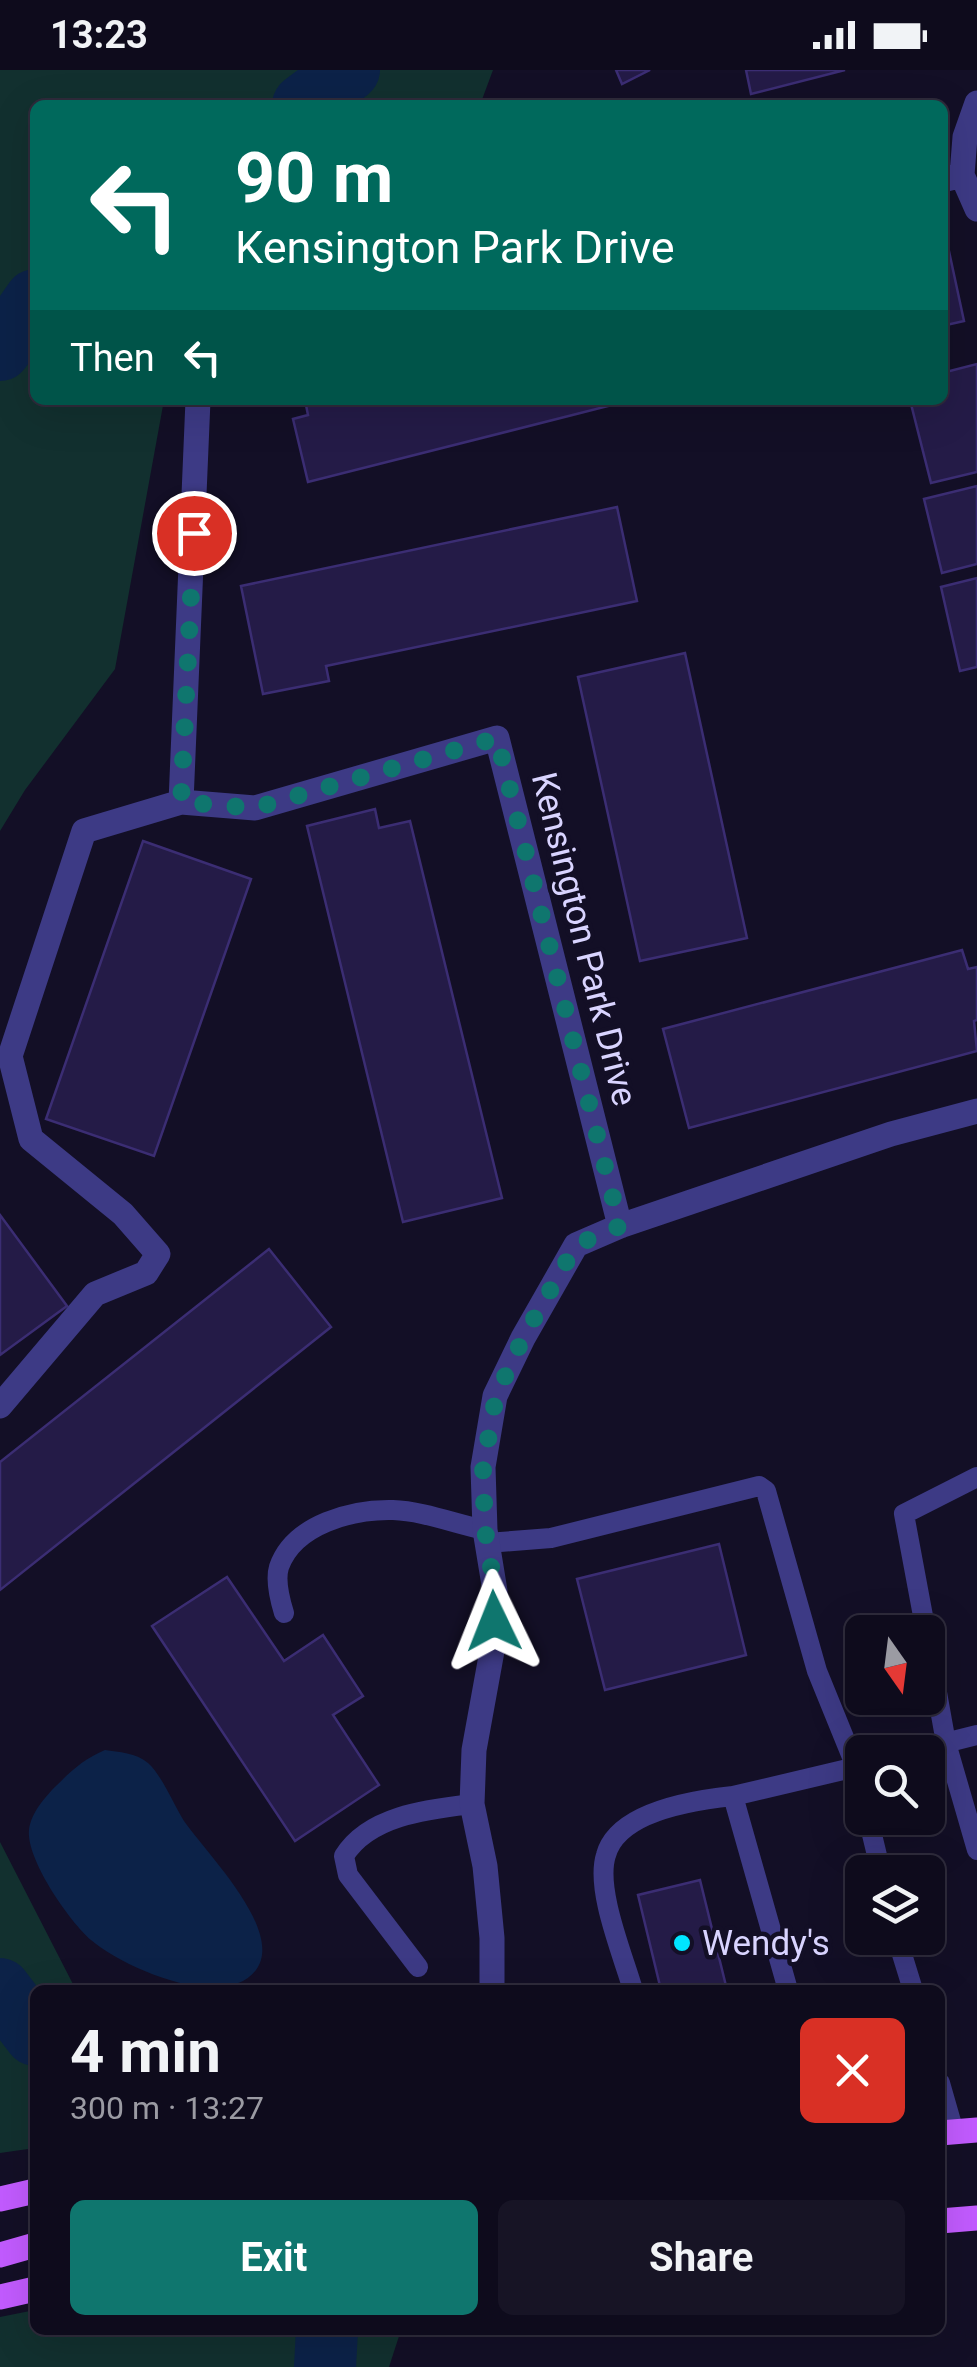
<!DOCTYPE html>
<meta charset="utf-8">
<style>
body{margin:0;font-family:Roboto,sans-serif;background:#171425;color:#f1f3f6;height:100vh;display:flex;flex-direction:column;font-size:38px;white-space:nowrap}
*{box-sizing:border-box;margin:0}
p{font-size:32px;color:#9b9ba3}
.icon{flex:none;width:55px;height:55px;fill:none;stroke:currentColor;stroke-width:2;stroke-linecap:round;stroke-linejoin:round}
.map{position:relative;flex:1;overflow:hidden}
.drawer{position:absolute;left:30px;top:1915px;width:915px;height:350px;display:flex;flex-direction:column;background:#0e0b1c;border-radius:15px;box-shadow:0 10px 40px #0002,0 0 0 2px #2e2b3b}
.drawer>*{flex:none}
.hud{position:absolute;left:30px;top:30px;width:918px;height:305px;border-radius:15px;box-shadow:0 10px 40px #0002,0 0 0 2px #2e2b3b;background:#00695c;color:#fff;overflow:hidden}
.needle{width:65px;rotate:166deg}
.fabs{position:absolute;left:845px;top:1545px;display:grid;gap:20px}
.fabs a{display:grid;place-items:center;width:100px;height:100px;border-radius:15px;background:#0e0b1c;box-shadow:0 10px 40px #0002,0 0 0 2px #2e2b3b;font-size:50px}
.pin{position:absolute;display:grid;place-items:center;width:85px;height:85px;color:#fff;margin:-42px;border:5px solid #fff;border-radius:50%;box-shadow:0 2px 10px #0007}
.me{position:absolute;width:110px;margin:-55px;rotate:358deg;stroke-linejoin:round;filter:drop-shadow(0 0 8px #0008)}
.turn{display:flex;align-items:center;gap:35px;height:210px;padding:0 40px;font-size:45px}
.turn .icon{width:130px;height:130px;stroke-width:2.5}
.turn b{display:block;font-size:70px;line-height:85px}
.then{display:flex;align-items:center;height:95px;padding:0 40px;background:#0003;gap:20px;font-size:38px}
.round{display:grid;place-items:center;flex:none;width:105px;height:105px;border-radius:15px;background:#171425}
.head{display:flex;align-items:center;justify-content:space-between;height:170px;padding:0 40px}
h1{font-size:60px;font-weight:700;line-height:75px}
.button{display:flex;gap:20px;margin-top:auto;padding:20px 40px}
.button a{flex:1;height:115px;border-radius:15px;background:#0f766e;color:#fff;font-size:40px;font-weight:700;line-height:115px;text-align:center}
.button a+a{background:#171425;color:#f1f3f6}
.status{display:flex;justify-content:space-between;align-items:center;height:70px;padding:0 50px;background:#0e0b1c;direction:ltr}
.status svg{height:28px;fill:currentColor}
.map>svg:first-child{display:block}
</style>
<div class="status"><b>13:23</b><svg viewBox="0 0 49 12"><path d="M0 12V9h3v3zM5 12V6h3v6zM10 12V3h3v9zM15 12V0h3v12zM26 1h20v11H26zM47 4h2v5h-2z"/></svg></div>
<div class="map">
<svg width="977" height="2297" viewBox="0 0 977 2297">
<rect width="100%" height="100%" fill="#130f26"/>
<!-- green -->
<path fill="#12302f" d="M0,0H493L480,35H35V330H164L115,599L25,720L0,761Z
M0,1772L76,1920H35V2078L0,2083Z
M35,2240V2260H401L389,2297H0V2247Z"/>
<!-- water -->
<path fill="#0c2248" d="M105,1680C118,1682 137,1683 148,1693C161,1704 174,1735 184,1751C206,1783 285,1861 256,1900C224,1942 124,1898 91,1870C69,1851 26,1789 29,1760C31,1743 45,1727 56,1716C72,1700 84,1689 105,1680Z"/>
<g fill="none" stroke-linecap="round" stroke-linejoin="round">
<!-- river -->
<path stroke="#0c2248" stroke-width="62" d="M303,35L349,0
M0,280L35,230
M0,1919L35,1965
M325,2297L327,2260"/>
</g>
<!-- building -->
<path fill="#241b47" stroke="#3b2d73" stroke-width="2.5" d="M616,0H650L622,14Z
M746,0H845L751,24Z
M944,158L964,251L942,256V159Z
M977,294V402L931,413L910,330H942V303Z
M305,330H623L624,332L308,412L293,349L308,345Z
M977,416V494L942,503L924,429Z
M617,437L637,531L326,596L329,611L263,624L241,516Z
M977,508V597L960,601L941,517Z
M685,583L747,868L640,891L578,607Z
M375,739L379,758L410,751L502,1128L403,1152L307,756Z
M143,771L251,809L154,1086L46,1049Z
M962,880L968,899L977,897V950L974,951L977,981L689,1058L663,959Z
M0,1145L67,1236L0,1285Z
M269,1179L331,1257L0,1520V1392Z
M719,1474L746,1585L605,1620L577,1509Z
M227,1507L284,1591L323,1565L363,1626L333,1645L379,1715L295,1771L152,1556Z
M700,1810L727,1920H661L638,1825Z"/>
<g fill="none" stroke-linecap="round" stroke-linejoin="round">
<!-- lane -->
<path stroke="#3d3a85" stroke-width="20" d="M487,1473L551,1468L759,1416L766,1421L817,1601L856,1697L862,1695
M284,1543C280,1530 275,1510 279,1497C294,1454 353,1439 393,1440C423,1441 456,1454 485,1460
M926,1562L904,1444L977,1407
M928,1572L946,1673L977,1780
M909,1682L977,1665
M868,1748L881,1802
M897,1868L913,1920
M418,1897L348,1805L344,1786C369,1745 430,1739 472,1734
M633,1920C623,1885 595,1819 606,1785C618,1741 695,1730 733,1726
M788,1920L733,1726L856,1697L862,1726
M940,2013L954,2062"/>
<!-- street -->
<path stroke="#3d3a85" stroke-width="25" d="M962,105L977,139
M942,110L962,105L965,67L977,33
M181,732L198,330
M0,1336L95,1224L146,1203L158,1184L123,1144L31,1069L10,986L84,761L181,732L255,738L497,668L620,1156
M492,1920V1868L485,1796L472,1734L474,1680L492,1581L495,1521L485,1460L483,1397L495,1326L523,1268L576,1175L620,1156L891,1064L977,1041"/>
<!-- primary -->
<path stroke="#c25bff" stroke-width="25" d="M940,2063L977,2060
M0,2129L35,2121
M940,2151L977,2148
M0,2185L35,2175
M0,2227L35,2219"/>
</g>
<g fill="none" stroke-linecap="round" stroke-linejoin="round">
<!-- route -->
<path stroke="#0f766e" stroke-width="18" stroke-dasharray="0 32.4" d="M194,463L181,732L255,738L497,668L620,1156L576,1175L523,1268L496,1326L483,1398L485,1460L495,1521L494,1551"/>
</g>
<!-- markers -->
<circle fill="#00e5ff" stroke="#130f26" stroke-width="4" cx="682" cy="1873" r="10"/>
<g text-anchor="middle" dominant-baseline="central" stroke-width="9" stroke-linejoin="round" paint-order="stroke">
<!-- street labels -->
<g font-size="35" fill="#d9d4ff" stroke="#130f26">
<text transform="translate(584 869) rotate(76)">Kensington Park Drive</text>
</g>
<!-- poi labels -->
<g font-size="35" fill="#d9d4ff" stroke="#130f26" text-anchor="start">
<text x="702" y="1873">Wendy's</text>
</g>
</g>
</svg>
<div class="fabs">
<a><svg class="needle" viewBox="-14 -14 28 28"><path d="M0-13l5 13h-10z" fill="#e53935"/><path d="M0 13l5-13h-10z" fill="#9b9ba3"/></svg></a>
<a><svg class="icon" aria-label="search" viewBox="0 0 24 24"><circle cx="10" cy="10" r="6"/><path d="M15 15l6 6"/></svg></a>
<a><svg class="icon" aria-label="layers" viewBox="0 0 24 24"><path d="M12 4l9 5-9 5-9-5zM3 14l9 5 9-5"/></svg></a>
</div>
<div class="pin" style="left:194px;top:463px;background:#d93025"><svg class="icon" aria-label="arrive" viewBox="0 0 24 24"><path d="M6 21V4h12l-3 4 3 4H6"/></svg></div>
<svg class="me" style="left:494px;top:1551px" viewBox="-20 -20 40 40"><path d="M0-17L14 15 0 8-14 15z" fill="#0f766e" stroke="#fff" stroke-width="4"/></svg>
<div class="hud">
<div class="turn"><svg class="icon" aria-label="left" viewBox="0 0 24 24"><path d="M17 20v-9H6M10 6l-5 5 5 5"/></svg><div><b>90 m</b>Kensington Park Drive</div></div>
<div class="then">Then<svg class="icon" aria-label="left" viewBox="0 0 24 24"><path d="M17 20v-9H6M10 6l-5 5 5 5"/></svg></div>
</div>
<section class="drawer">
<div class="head"><div><h1>4 min</h1><p>300 m · 13:27</p></div><a class="round" style="background:#d93025;color:#fff"><svg class="icon" aria-label="close" viewBox="0 0 24 24"><path d="M6 6l12 12M18 6L6 18"/></svg></a></div>
<div class="button"><a>Exit</a><a>Share</a></div>
</section>
</div>
